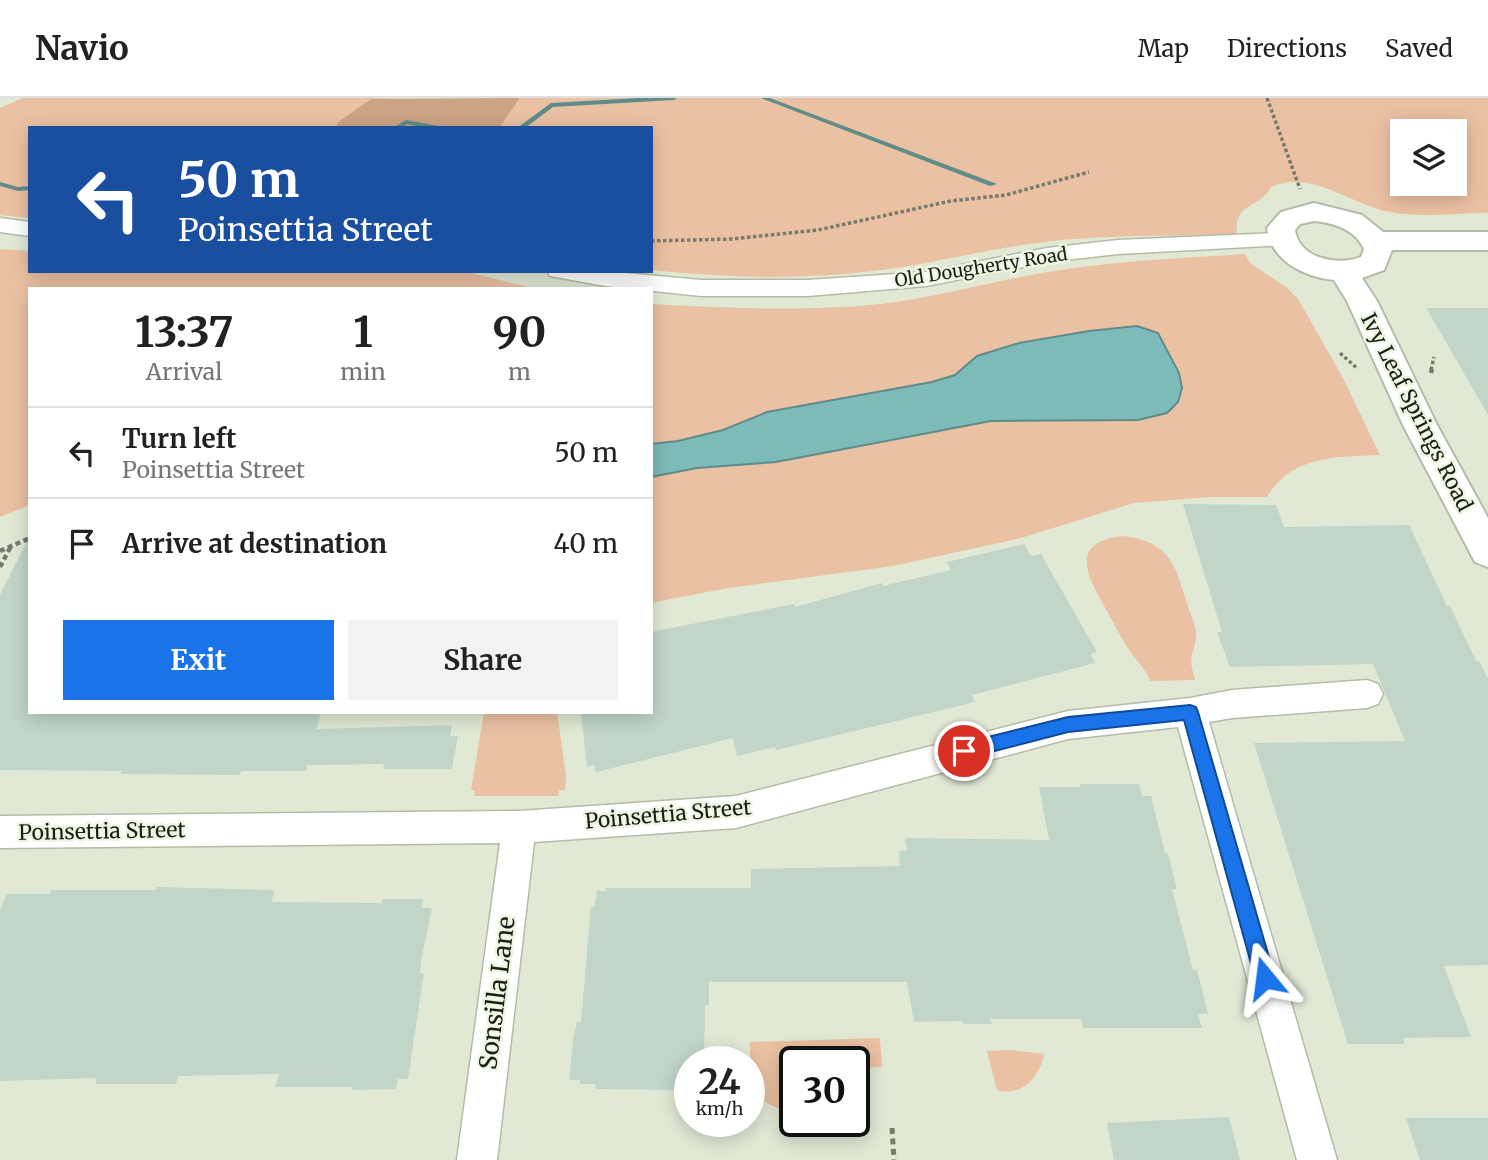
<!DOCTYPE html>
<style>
body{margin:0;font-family:Merriweather,serif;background:#f2f2f2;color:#222;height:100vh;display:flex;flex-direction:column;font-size:26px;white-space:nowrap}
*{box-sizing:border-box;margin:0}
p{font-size:23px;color:#767676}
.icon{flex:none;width:38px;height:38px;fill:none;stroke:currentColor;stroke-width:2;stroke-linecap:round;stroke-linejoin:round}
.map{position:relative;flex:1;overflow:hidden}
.details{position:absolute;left:28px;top:189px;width:625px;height:427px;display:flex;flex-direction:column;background:#fff;border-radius:0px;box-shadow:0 4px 18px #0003}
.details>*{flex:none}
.top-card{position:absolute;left:28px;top:28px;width:625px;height:147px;border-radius:0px;box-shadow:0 4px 18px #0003;background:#1a4fa0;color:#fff;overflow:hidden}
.fabs{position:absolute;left:1390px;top:21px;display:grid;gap:14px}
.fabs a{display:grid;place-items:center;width:77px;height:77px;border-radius:0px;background:#fff;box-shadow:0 4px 18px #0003;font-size:35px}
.speed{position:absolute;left:674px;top:948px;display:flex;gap:14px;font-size:35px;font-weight:700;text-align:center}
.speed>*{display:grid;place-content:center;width:91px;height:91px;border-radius:50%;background:#fff;box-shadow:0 4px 18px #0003;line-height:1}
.speed small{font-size:18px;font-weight:400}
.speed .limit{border:4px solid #111;border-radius:10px;background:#fff;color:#111}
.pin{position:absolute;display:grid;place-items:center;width:60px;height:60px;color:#fff;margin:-30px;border:4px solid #fff;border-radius:50%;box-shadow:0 2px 7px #0007}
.me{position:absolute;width:77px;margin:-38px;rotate:344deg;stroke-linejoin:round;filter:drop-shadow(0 0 5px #0008)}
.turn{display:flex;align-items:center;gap:24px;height:147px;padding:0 35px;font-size:32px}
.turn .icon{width:91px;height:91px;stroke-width:2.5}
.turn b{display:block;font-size:49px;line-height:60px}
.eta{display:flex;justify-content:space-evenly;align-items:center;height:119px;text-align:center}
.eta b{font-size:42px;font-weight:700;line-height:49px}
.button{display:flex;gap:14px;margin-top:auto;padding:14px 35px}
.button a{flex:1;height:80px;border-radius:0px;background:#1a73e8;color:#fff;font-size:28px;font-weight:700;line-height:80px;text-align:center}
.button a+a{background:#f2f2f2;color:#222}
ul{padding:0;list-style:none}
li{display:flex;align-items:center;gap:21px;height:91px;padding:0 35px;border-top:2px solid #e0e0e0}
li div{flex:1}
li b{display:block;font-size:26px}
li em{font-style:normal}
header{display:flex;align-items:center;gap:42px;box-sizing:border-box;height:98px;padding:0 35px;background:#fff;border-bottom:2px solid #e0e0e0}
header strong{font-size:33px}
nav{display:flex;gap:38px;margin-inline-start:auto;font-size:24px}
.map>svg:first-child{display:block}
</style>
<header>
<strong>Navio</strong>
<nav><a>Map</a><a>Directions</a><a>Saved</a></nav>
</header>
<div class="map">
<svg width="1488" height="1062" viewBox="0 0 1488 1062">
<rect width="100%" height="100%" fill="#e1e9d5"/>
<!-- green -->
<path fill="#ebc1a3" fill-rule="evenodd" d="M23,0H405L371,1L338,24L336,30H30V120L0,117V10Z
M520,0H1488V115C1457,115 1420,120 1390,114C1349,106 1312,71 1271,89C1261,111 1232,103 1237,138C1168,138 1098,136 1030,146C978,153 926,167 873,173C800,182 724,180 651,172V30H499ZM1402,33H1454V86H1402Z
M0,151L30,153V173H463L536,191H30V407L0,419Z
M1245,156L1250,165L1286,189L1298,201L1343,280L1380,357C1337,359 1292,357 1267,399H1211L1134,405L1021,440L893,468L728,490L651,505V379L697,370L776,364L991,323L1138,322L1179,275L1167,249L1137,228L1089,233L1019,245L977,258L955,277L932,284L767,314L723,332L678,343L651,346V206C728,210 804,214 880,206C939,199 995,182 1054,173C1117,163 1181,160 1245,156Z
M1123,438C1171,444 1175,467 1188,508C1190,516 1198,531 1196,540C1192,563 1188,556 1195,582L1150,583C1146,571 1139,566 1132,556C1122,543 1115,527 1107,513C1088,480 1067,444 1123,438Z
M484,614H557L566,677L565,692H559L558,698H474L475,693L471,692Z
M880,940L882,969L854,970V964H794V1013C751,1010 750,981 750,944Z
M1010,952L1044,956C1040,979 1022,999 997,992L987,953Z"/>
<!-- forest -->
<path fill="#cda385" d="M520,0L499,30H336L338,24L371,1Z"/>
<!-- water -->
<path fill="#7cbbb9" stroke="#5f8c89" stroke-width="2" d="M1137,228L1158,235L1179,275L1182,290L1178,304L1167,315L1138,322L991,323L776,364L697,370L651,379V346L678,343L723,332L767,314L932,284L955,277L977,258L1019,245L1089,233Z"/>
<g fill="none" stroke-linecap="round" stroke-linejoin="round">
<!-- stream -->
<path fill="#5f8c89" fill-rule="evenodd" d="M638,0H677L674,2L553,9L525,30H517L551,5Z
M761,0H770L997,86L990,88Z
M406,22L438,28L441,30H425L407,26L401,30H393Z
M0,84L18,89L30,88V92L18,93L0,88Z"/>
</g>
<!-- building -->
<path fill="#c1d5c9" d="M1426,210H1488V317L1439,232Z
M1183,406L1276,407L1284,429L1409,427L1447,508H1450L1476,563H1479L1488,581V867L1444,868L1471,939L1403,940L1405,946H1348L1254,645L1405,643L1373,566L1230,569L1217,534H1222Z
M30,437V614H321L317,631L452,627L450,638H458L452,671H383L384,666L307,667L306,673H241L240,677L121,676L122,673L0,672V497Z
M1024,446L1031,458L1041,456L1097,554L1091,556L1095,565L972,597L975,604L776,652L775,649L737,658L733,640L596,674L594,667L587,669L581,614H651V534L794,506L795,509L882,485L883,488L951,472L947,464Z
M1080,686H1139L1142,698H1151L1165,755H1168L1177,791H1172L1193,872H1197L1205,903L1208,916H1198L1202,930H1083L1081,921H990L992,926H963L962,923L914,924L907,884H709V907H705L704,964H690V985H686V992L595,991L596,986H580V982H569L574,937L577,924H581L591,809L595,808L597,793H606V790H751V771L900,768L899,753H907L905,740L1049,742L1039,689H1081Z
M156,789L275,792L271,804L382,805L383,801H423L422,810H432L421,863L420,875H424L408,981H398L396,991L351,992L352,989H275L279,976L178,978L176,986H95L97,980L0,983V812L7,796H49L51,792H155Z
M1229,1019L1240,1062H1114L1107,1025Z
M1406,1020H1488V1062H1420Z"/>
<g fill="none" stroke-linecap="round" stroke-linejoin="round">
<!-- street casing -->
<g stroke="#b4bca8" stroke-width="3">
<path id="street" d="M0,120L30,124V138L0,134Z
M1279,135L1287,137L1290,142L1287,147L1118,156L1047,164L926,188L808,198H701L605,188L550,178L547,173H603L701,182H808L926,174L1047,150L1118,142Z
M1367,582L1378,586L1383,596L1378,606L1367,610L1232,620L1209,624L1337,1062H1297L1178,629L1068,641L736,730L534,744L497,1062H457L500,745L0,750V718L519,713L736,698L1068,613L1190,600L1232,592Z"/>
</g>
<!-- secondary casing -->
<g stroke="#b4bca8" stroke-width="4">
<path id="secondary" d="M1314,105L1362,117L1383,134H1488V152H1392L1384,172L1362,180L1377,203L1437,327L1488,420V469L1475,464L1403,327L1347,203L1334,182C1304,179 1271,163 1267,130L1281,114ZM1314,123C1334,125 1355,131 1364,151L1361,159C1338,168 1299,161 1295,132L1300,126Z"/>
</g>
<!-- path-far2 -->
<path stroke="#767b6e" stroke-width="3.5" stroke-dasharray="3.5 2.5" stroke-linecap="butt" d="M1267,0L1300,91
M651,143L732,141L818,132L951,103L1006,97L1089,74
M1340,255L1358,271
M1431,272L1434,259"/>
<!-- path-far1 -->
<path stroke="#767b6e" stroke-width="4.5" stroke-dasharray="5 3.5" stroke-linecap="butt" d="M1431,275L1432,271
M0,453L30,440
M0,469L11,448"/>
<!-- path -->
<path stroke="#767b6e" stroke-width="5" stroke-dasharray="6 4.5" stroke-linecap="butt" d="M892,1030L894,1062"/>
<!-- street -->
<use href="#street" fill="#fff" fill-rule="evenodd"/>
<!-- secondary -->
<use href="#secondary" fill="#fff" fill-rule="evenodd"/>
</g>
<!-- route -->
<path fill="#1a73e8" stroke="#114b97" stroke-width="2" d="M1190,607L1196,609L1198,614L1275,880L1272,887L1265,890L1258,887L1255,880L1184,622L1068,634L964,661L958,658L956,653L958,647L964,645L1068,619Z"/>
<g text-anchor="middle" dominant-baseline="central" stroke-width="5" stroke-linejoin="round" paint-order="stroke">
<!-- far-street labels -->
<g font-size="18" fill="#1c1f18" stroke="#eef6e2">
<text transform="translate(981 169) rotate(-9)">Old Dougherty Road</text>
</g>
<!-- street labels -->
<g font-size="21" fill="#1c1f18" stroke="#eef6e2">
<text transform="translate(1417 314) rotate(63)">Ivy Leaf Springs Road</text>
<text transform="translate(668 716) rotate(-5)">Poinsettia Street</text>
<text transform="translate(102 733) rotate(-1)">Poinsettia Street</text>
</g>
<!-- near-street labels -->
<g font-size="24" fill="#1c1f18" stroke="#eef6e2">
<text transform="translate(497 895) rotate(-83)">Sonsilla Lane</text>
</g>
</g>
</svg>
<div class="fabs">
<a><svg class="icon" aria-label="layers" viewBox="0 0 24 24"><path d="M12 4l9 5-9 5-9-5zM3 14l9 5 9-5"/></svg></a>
</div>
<div class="speed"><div>24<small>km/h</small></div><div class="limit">30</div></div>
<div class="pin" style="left:964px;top:653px;background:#d93025"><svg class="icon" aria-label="arrive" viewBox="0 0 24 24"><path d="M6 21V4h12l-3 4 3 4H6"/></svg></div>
<svg class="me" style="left:1265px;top:880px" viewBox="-20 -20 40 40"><path d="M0-17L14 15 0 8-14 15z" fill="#1a73e8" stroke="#fff" stroke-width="4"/></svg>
<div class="top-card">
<div class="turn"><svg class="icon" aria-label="left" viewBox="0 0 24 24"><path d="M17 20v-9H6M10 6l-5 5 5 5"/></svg><div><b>50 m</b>Poinsettia Street</div></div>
</div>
<section class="details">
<div class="eta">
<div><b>13:37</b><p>Arrival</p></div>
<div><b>1</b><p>min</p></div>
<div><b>90</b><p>m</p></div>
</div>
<ul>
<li><svg class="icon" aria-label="left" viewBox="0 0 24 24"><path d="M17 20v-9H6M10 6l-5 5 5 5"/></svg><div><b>Turn left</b><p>Poinsettia Street</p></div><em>50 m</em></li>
<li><svg class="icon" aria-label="arrive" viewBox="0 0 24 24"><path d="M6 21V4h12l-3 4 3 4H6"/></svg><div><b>Arrive at destination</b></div><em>40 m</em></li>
</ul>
<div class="button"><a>Exit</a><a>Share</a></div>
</section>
</div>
